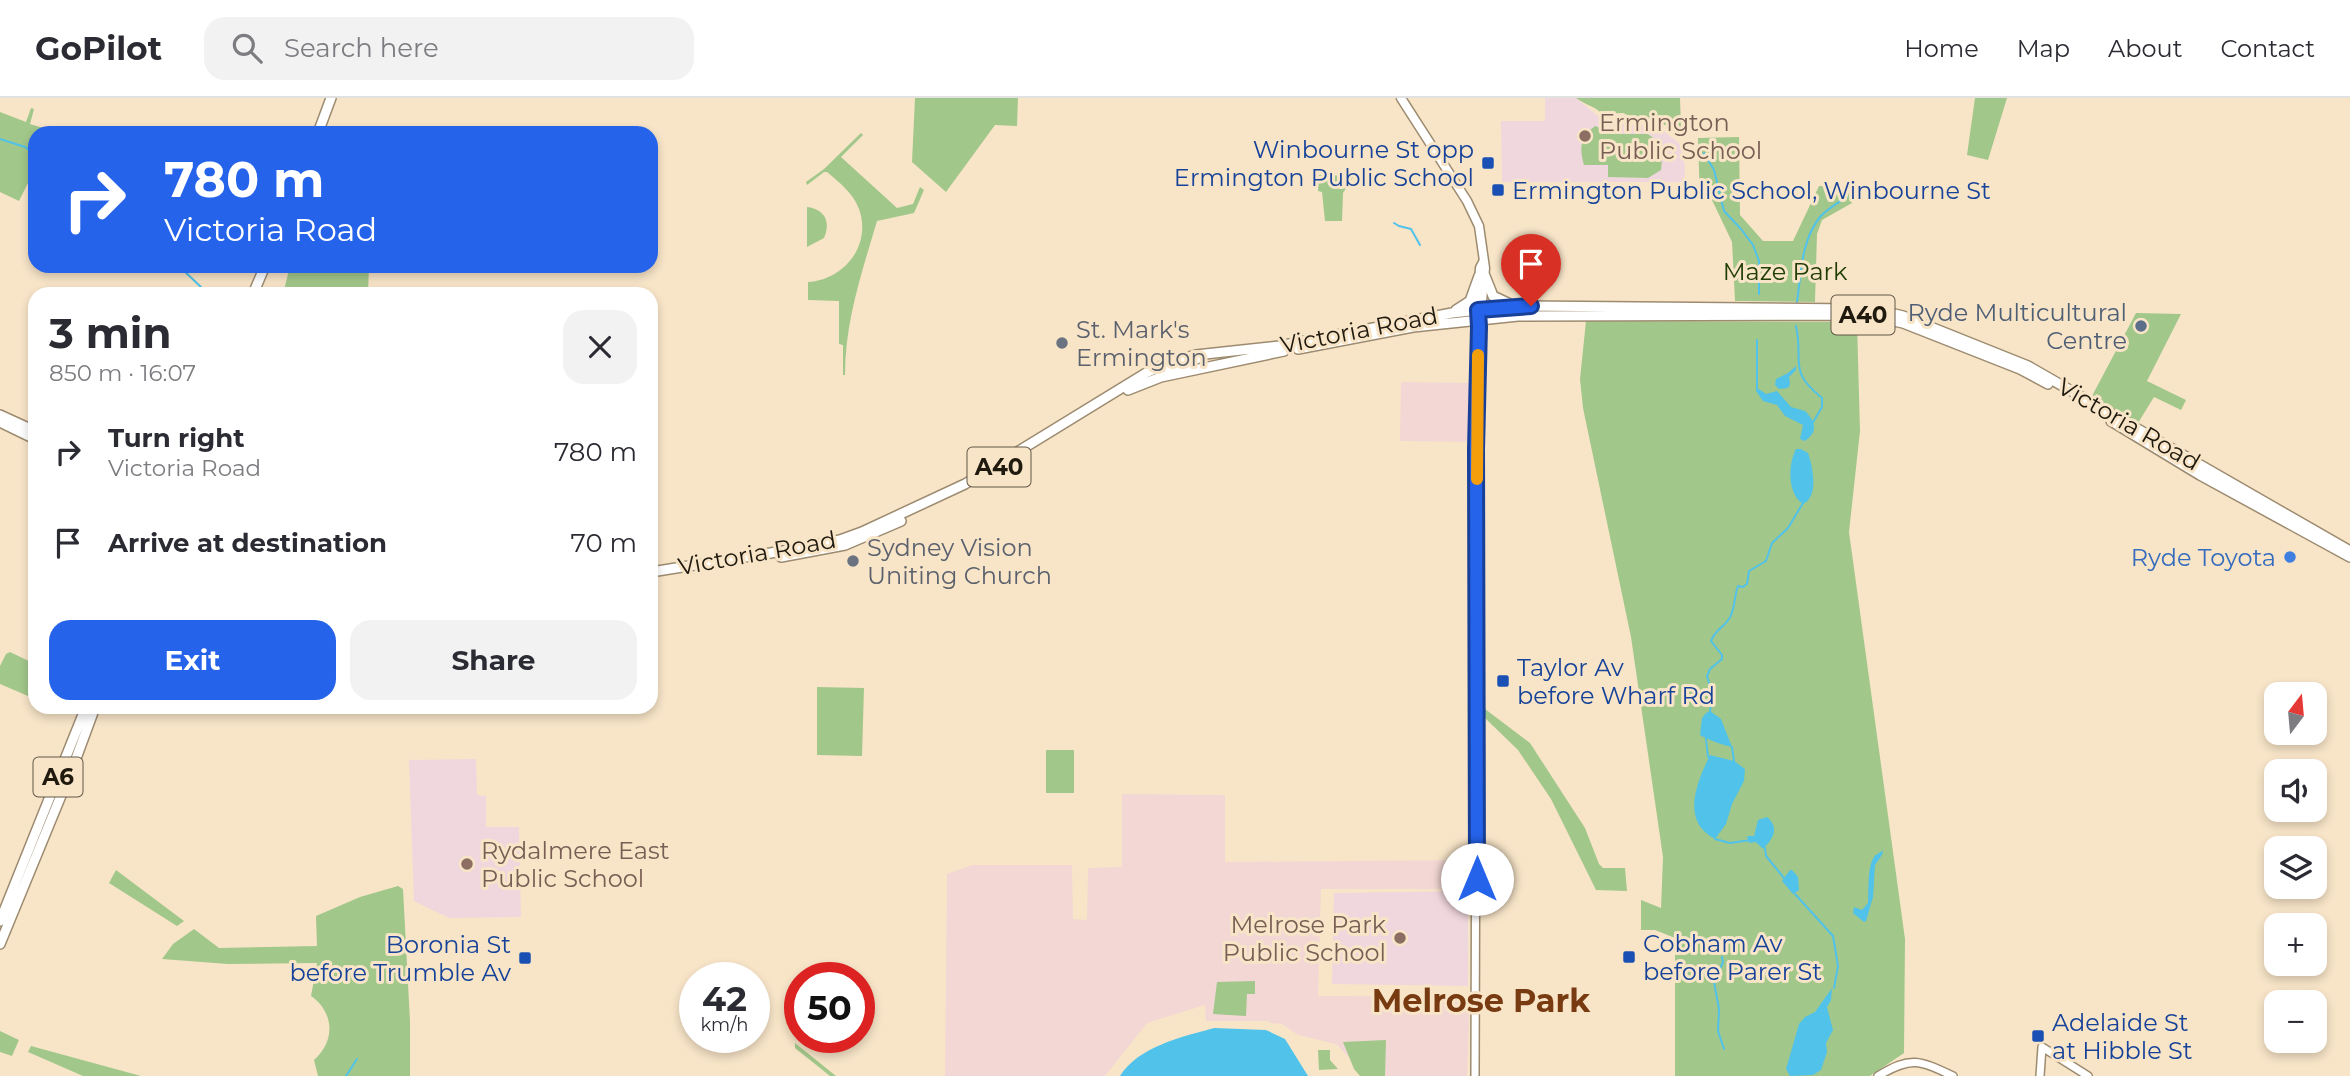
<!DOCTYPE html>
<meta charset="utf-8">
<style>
body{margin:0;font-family:Montserrat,sans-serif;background:#f2f2f3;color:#2b2b33;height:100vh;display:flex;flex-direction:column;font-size:26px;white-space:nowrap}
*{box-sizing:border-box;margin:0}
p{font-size:23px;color:#7c7c81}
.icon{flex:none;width:38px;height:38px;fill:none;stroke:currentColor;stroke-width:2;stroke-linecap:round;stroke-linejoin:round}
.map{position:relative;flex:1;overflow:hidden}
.details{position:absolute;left:28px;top:189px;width:630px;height:427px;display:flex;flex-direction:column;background:#fff;border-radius:21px;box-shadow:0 4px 10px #0003}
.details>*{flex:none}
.banner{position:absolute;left:28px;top:28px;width:630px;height:147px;border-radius:21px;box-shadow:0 4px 10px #0003;background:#2563eb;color:#fff;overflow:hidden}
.needle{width:46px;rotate:16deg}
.buttons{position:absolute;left:2264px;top:584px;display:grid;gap:14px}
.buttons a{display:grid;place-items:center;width:63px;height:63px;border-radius:14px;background:#fff;box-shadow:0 4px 10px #0003;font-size:35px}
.speed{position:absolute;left:679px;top:864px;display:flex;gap:14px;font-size:35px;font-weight:700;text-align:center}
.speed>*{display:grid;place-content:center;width:91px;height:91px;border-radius:50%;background:#fff;box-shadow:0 4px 10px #0003;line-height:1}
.speed small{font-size:18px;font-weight:400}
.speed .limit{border:10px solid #d22;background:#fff;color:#111}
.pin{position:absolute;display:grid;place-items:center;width:60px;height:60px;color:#fff;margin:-72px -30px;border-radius:50% 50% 50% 0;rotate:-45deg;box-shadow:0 0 7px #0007}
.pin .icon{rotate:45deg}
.me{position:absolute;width:77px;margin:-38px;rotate:0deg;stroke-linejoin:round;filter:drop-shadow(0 0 5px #0008)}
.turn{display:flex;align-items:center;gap:24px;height:147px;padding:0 21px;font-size:32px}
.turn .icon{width:91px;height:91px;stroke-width:2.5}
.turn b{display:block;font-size:49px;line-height:60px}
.round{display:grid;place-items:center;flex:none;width:74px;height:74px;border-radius:21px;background:#f2f2f3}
.overview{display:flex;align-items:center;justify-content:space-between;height:119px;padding:0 21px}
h1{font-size:42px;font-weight:700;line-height:52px}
.action{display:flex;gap:14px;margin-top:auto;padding:14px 21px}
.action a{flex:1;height:80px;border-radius:21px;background:#2563eb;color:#fff;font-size:28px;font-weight:700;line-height:80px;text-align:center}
.action a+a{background:#f2f2f3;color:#2b2b33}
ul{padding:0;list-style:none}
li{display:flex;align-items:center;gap:21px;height:91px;padding:0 21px}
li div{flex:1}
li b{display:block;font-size:26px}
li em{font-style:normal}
header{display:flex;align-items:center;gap:42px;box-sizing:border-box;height:98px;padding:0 35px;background:#fff;border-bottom:2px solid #e1e1e2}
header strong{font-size:33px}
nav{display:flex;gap:38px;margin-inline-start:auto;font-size:24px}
.search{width:490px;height:63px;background:#f2f2f3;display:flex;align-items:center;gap:18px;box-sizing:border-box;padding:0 24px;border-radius:21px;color:#7c7c81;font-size:26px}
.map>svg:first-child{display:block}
</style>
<header>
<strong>GoPilot</strong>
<div class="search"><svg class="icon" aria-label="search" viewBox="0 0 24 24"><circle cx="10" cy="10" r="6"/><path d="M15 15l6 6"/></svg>Search here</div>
<nav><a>Home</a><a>Map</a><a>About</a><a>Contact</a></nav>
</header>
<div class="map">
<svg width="2350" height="978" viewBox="0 0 2350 978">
<rect width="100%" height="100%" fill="#f8e5c8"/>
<!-- industrial -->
<path fill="#f2d7d4" d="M1401,284L1471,285L1470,344L1400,343Z
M1122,696L1225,697V764L1470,762V791H1321L1318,898L1470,899L1467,978H1367L1336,946L1298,937L1282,926L1269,925V923H1206L1205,907L1147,925L1105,978H945L947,776L972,767H1072L1073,821L1087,822L1088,770L1122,769Z"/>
<!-- education -->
<path fill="#f0d6dd" d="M1545,0H1576L1598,18L1617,26L1656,27L1684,49L1685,84H1502L1501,23H1545Z
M476,661L477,697L486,698V729H519L521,819L449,820L414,803L409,662Z
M1468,793V888L1332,886L1334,795Z"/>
<!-- green -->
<path fill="#a2c78a" d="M915,0H1018L1017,28L995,27L946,94L912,64Z
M1576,0H1680L1681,30L1639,22L1623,15L1602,16C1595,8 1585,7 1576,0Z
M1975,0H2007L1988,62L1967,57Z
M31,10L34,11L30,26L60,35H35V71L19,103L0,94V14L26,24Z
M1595,28L1616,36H1648L1661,46L1663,52L1661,72L1648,80L1608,79V67H1584C1579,50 1580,39 1595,28Z
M861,35L863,37L841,59L897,110L913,106L920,89L924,92L914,115L877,123C862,174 845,223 845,277H843V247L839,246V203L808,202V184C844,182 872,147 859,111C853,95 840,85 827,74H824L807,87L806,84L824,71Z
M1739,39L1740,117L1763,143H1793L1819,88L1852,89V105L1822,122L1817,136L1815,204L1735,203L1732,144L1712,102L1700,104L1698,40Z
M1319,77L1354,78L1343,95L1342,123H1325L1322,94L1318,93Z
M807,109C825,111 831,124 824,140L807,149Z
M290,168H369L368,196H283Z
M2136,215L2181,216L2147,283L2186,302L2181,312L2154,299L2138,325L2092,298Z
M1586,223L1857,224L1860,333L1849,434L1905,841L1904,955L1870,978H1675V840L1655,832H1641V802L1661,810L1663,759L1631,539L1583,310L1580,281Z
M10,554L35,566V601L0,586V568L6,556Z
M817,589L864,590L862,658L817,657Z
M1485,611L1530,645L1585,730L1599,766L1603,770H1625L1627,793L1596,792L1551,701L1518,652L1485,620Z
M1046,652H1074V695H1046Z
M116,772L184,823L177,828L109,785Z
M398,788L403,791L410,923V978H318L314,962C336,943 334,914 311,898L317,865L228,866L162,861L173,846L194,831L219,850L317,848L316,818L360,799Z
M1255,883V896H1247L1246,918L1213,916L1217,884Z
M0,933L19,942L12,958L0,954Z
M1386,942L1385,978H1360L1354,971L1343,944Z
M795,945L836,978H830L795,950Z
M31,948L141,978H83L28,954Z
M1318,952H1330V962L1338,971L1319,972Z"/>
<!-- water -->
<path fill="#51c2e9" d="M1796,268V272L1789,279L1790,286L1788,290L1779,291L1775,287L1776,281L1788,275Z
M1756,289L1766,296L1777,293L1791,309L1805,313C1815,323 1819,333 1805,343L1800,341L1803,327L1785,318L1777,307L1763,303L1756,293Z
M1796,351H1801L1808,355C1813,369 1819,399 1803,406C1787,396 1788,366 1796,351Z
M1710,613L1721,621L1732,649C1725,648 1706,641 1700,637L1702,620L1706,615Z
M1710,657L1734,663L1745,671L1744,683L1732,706L1726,726L1715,741C1680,723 1697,684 1710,657Z
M1767,719C1780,730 1773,741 1763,751L1756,744L1749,745L1747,738H1754L1758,722Z
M1883,752L1882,757L1875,767L1873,799L1866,823L1864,824L1853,815L1854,809L1862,812L1868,805C1869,793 1867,770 1874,759C1876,756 1880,755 1883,752Z
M1790,772H1792L1798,779L1799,792L1793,796L1782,783Z
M1832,890L1831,902L1827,909L1833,932L1826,945L1827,954L1821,972L1813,977L1790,978L1786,971L1799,926L1805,919L1815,914Z
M1214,930L1266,932L1285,941L1308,978H1120C1139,948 1182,939 1214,930Z"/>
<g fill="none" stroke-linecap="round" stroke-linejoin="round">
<!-- stream -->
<path stroke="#51c2e9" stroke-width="2" d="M0,41L25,49L35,55
M1704,55L1714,72L1724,113L1741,131L1753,147L1759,163V196
M1394,125L1399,128L1411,131L1420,147
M179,168L204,192L212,196
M1797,204C1801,177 1801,142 1820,119C1827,111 1838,105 1847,99
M1796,228C1804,264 1787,272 1822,300V309L1812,326
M1757,289V242
M1710,614L1712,595L1707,578L1710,571L1722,561V557L1711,543C1716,531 1722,531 1729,521C1735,512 1734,498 1738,488L1743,489L1747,486L1749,473L1766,463L1772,445L1788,430L1803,405
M1706,641L1708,659
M1732,649L1734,663
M1715,741L1730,745L1751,742
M1765,750L1766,758L1784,780
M1795,796L1833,838L1838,868L1834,890
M1722,859L1723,864L1714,884L1719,911L1718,933L1724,951
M346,978L357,961"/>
<!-- secondary casing -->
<g stroke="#9d8b70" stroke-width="10">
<path id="secondary" d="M1475,978L1477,314L1479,221
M1878,978C1911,958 1919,962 1953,978
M2040,978L2042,949L2088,978"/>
</g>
<!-- primary casing -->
<g stroke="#9d8b70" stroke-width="11">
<path id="primary" d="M1401,0L1467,103L1479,128L1485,170L1481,215
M1478,208L1480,170L1483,164"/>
</g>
<!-- highway casing -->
<g stroke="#9d8b70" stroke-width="12">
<path id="highway" d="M318,35L331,0
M1485,178L1493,198L1510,206
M253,196L265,168
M1456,212L1470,203L1479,178
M1298,251L1413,229L1518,218L1866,217L1903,225L2020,271L2048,286
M1169,272L1201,259
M1128,292L1161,279L1284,253
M0,317L35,333
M2111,323L2200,377L2350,459
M0,324L35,341
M781,459L845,447L901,423
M651,474L783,453L840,442L862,434L965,386L1146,275L1170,264L1196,257L1279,248L1452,215L1515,208L1856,211L1882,213L1903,218L2028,268L2350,453
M0,823L86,609
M0,846L74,666L95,609"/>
</g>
<!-- secondary -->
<use href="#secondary" stroke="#fff" stroke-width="7"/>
<!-- primary -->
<use href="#primary" stroke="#fff" stroke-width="8"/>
<!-- highway -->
<use href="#highway" stroke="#fff" stroke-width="9"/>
</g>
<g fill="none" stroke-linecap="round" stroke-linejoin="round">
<!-- route casing -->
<g stroke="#184099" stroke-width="18">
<path id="route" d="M1477,781L1476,351L1479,229L1478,212L1531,208"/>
</g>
<!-- route -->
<use href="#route" stroke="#2563eb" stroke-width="12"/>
<!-- slow -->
<path stroke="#f59e0b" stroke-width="12" d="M1477,381L1478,257"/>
</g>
<!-- markers -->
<g fill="#8d6e63" stroke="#f8e5c8" stroke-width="2.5">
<circle cx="1585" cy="38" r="7"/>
<circle cx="467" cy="766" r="7"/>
<circle cx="1400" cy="840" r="7"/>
</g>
<g fill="#1a4fb4" stroke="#f8e5c8" stroke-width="2.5">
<rect x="1481" y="58" width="14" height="14" rx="3.5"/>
<rect x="1491" y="85" width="14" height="14" rx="3.5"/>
<rect x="1496" y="576" width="14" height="14" rx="3.5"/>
<rect x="1622" y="852" width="14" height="14" rx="3.5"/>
<rect x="518" y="853" width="14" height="14" rx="3.5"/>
<rect x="2031" y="931" width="14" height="14" rx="3.5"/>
</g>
<circle fill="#5c6f8a" stroke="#f8e5c8" stroke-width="2.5" cx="2141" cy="228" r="7"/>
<g fill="#6b7280" stroke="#f8e5c8" stroke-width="2.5">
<circle cx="1062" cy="245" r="7"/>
<circle cx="853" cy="463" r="7"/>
</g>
<circle fill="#3f7fe0" stroke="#f8e5c8" stroke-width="2.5" cx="2290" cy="459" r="7"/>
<g text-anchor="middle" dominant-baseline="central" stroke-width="6" stroke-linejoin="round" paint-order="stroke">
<!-- shield labels -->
<g fill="#f8e5c8" stroke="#605646" stroke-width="2">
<rect x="1831.5" y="197.5" width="63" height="39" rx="5"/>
<rect x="967.5" y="349.5" width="63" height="39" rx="5"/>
<rect x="33.5" y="659.5" width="49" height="39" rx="5"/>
</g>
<g font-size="23" font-weight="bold" fill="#1f190e">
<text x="1863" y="217">A40</text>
<text x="999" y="369">A40</text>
<text x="58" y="679">A6</text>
</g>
<!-- education labels -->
<g font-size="24" fill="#785e54" stroke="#f8e5c8" text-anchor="start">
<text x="1599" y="24">Ermington<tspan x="1599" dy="28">Public School</tspan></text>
<text x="481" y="752">Rydalmere East<tspan x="481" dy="28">Public School</tspan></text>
<text x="1386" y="826" text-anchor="end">Melrose Park<tspan x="1386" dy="28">Public School</tspan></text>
</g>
<!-- transit labels -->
<g font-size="24" fill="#164399" stroke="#f8e5c8" text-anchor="start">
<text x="1474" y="51" text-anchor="end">Winbourne St opp<tspan x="1474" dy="28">Ermington Public School</tspan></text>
<text x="1512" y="92">Ermington Public School, Winbourne St</text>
<text x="1517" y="569">Taylor Av<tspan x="1517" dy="28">before Wharf Rd</tspan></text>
<text x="1643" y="845">Cobham Av<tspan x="1643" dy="28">before Parer St</tspan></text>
<text x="511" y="846" text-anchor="end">Boronia St<tspan x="511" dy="28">before Trumble Av</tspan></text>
<text x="2052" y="924">Adelaide St<tspan x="2052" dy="28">at Hibble St</tspan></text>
</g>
<!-- park labels -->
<g font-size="24" fill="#203d04" stroke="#f8e5c8">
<text x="1785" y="173">Maze Park</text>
</g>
<!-- service labels -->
<g font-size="24" fill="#4e5e75" stroke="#f8e5c8" text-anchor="end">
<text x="2127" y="214">Ryde Multicultural<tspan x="2127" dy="28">Centre</tspan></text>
</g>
<!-- worship labels -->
<g font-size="24" fill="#5b616d" stroke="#f8e5c8" text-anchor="start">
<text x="1076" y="231">St. Mark's<tspan x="1076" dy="28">Ermington</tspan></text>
<text x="867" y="449">Sydney Vision<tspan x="867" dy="28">Uniting Church</tspan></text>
</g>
<!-- street labels -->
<g font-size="24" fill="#1f190e" stroke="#f8e5c8">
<text transform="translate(1359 232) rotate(-11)">Victoria Road</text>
<text transform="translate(2129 326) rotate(30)">Victoria Road</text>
<text transform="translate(757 455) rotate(-10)">Victoria Road</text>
</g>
<!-- shop labels -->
<g font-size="24" fill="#366cbe" stroke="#f8e5c8" text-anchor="end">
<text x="2276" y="459">Ryde Toyota</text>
</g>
<!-- district labels -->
<g font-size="32" font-weight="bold" fill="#773a11" stroke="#f8e5c8">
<text x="1481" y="902">Melrose Park</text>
</g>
</g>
</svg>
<div class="buttons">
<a><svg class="needle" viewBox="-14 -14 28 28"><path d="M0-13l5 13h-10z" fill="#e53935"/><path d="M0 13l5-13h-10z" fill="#7c7c81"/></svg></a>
<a><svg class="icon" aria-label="sound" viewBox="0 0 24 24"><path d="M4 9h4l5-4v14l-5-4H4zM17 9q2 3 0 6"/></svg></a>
<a><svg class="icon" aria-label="layers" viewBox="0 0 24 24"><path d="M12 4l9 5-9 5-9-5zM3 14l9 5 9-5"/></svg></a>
<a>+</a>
<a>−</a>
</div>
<div class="speed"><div>42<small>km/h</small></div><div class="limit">50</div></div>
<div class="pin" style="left:1531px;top:208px;background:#d93025"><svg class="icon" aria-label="arrive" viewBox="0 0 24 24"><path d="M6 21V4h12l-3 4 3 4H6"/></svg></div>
<svg class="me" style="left:1477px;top:781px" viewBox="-20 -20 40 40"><circle r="19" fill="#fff"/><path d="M0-13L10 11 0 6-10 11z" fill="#2563eb"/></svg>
<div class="banner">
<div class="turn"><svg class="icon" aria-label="right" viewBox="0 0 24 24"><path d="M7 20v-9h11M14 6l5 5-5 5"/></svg><div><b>780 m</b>Victoria Road</div></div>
</div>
<section class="details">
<div class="overview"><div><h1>3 min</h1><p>850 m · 16:07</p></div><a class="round"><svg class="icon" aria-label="close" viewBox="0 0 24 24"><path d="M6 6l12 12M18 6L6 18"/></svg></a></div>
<ul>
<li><svg class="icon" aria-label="right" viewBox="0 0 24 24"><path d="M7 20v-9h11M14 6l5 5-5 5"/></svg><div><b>Turn right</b><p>Victoria Road</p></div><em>780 m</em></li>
<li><svg class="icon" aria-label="arrive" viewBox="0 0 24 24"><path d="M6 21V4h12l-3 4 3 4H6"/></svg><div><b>Arrive at destination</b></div><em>70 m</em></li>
</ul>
<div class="action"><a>Exit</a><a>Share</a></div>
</section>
</div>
